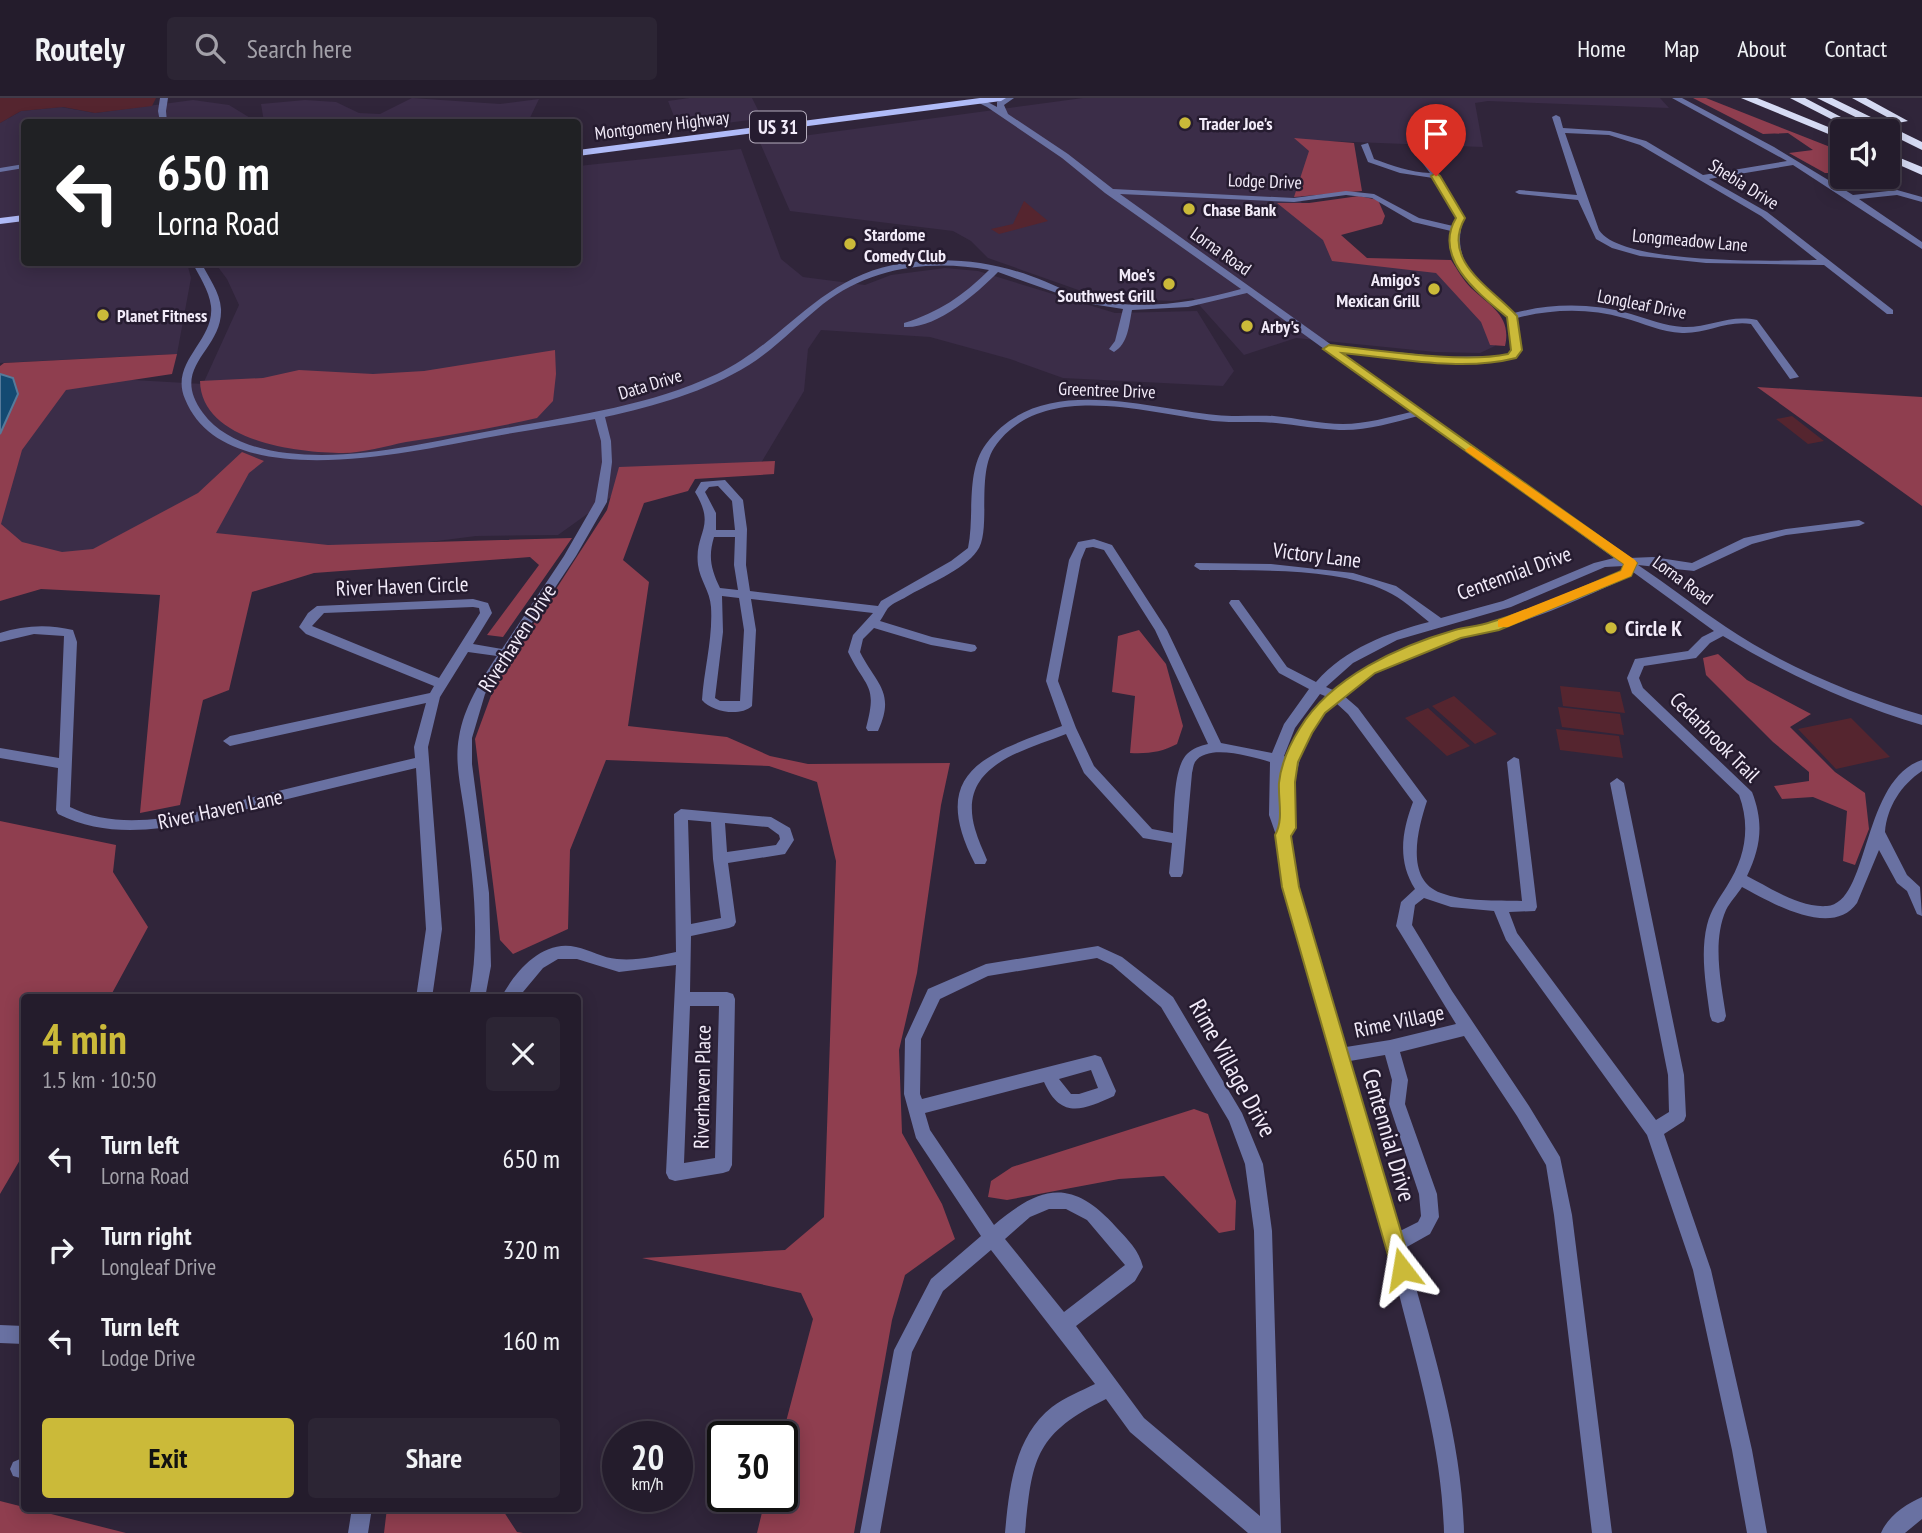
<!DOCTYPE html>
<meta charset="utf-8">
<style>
body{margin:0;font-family:"PT Sans Narrow",sans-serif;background:#2c2534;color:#f1f3f6;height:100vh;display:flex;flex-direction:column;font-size:26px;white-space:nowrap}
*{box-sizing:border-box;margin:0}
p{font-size:23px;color:#a3a1a9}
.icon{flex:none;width:38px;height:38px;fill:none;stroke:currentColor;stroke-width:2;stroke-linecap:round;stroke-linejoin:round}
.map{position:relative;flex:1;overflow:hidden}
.side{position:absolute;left:21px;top:896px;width:560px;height:518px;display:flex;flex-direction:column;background:#241c2c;border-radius:7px;box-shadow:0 4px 18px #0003,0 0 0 2px #413a48}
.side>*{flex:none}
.top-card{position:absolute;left:21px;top:21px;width:560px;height:147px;border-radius:7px;box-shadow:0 4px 18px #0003,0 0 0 2px #413a48;background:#202124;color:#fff;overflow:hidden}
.tools{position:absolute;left:1830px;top:21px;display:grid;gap:14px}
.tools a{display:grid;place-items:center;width:70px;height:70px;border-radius:7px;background:#241c2c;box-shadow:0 4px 18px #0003,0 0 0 2px #413a48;font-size:35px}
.speed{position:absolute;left:602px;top:1323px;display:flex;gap:14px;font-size:35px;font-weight:700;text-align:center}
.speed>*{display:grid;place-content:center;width:91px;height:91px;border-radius:50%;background:#241c2c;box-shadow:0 4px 18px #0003,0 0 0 2px #413a48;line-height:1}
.speed small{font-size:18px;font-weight:400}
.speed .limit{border:4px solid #111;border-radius:10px;background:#fff;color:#111}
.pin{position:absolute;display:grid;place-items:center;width:60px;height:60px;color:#fff;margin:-72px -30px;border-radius:50% 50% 50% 0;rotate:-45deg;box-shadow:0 0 7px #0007}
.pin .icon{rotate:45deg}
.me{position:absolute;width:77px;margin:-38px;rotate:346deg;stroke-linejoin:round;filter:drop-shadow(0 0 5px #0008)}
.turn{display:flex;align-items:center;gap:24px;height:147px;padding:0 21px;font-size:32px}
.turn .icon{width:91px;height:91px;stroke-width:2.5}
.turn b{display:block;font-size:49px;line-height:60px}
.round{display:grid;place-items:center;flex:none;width:74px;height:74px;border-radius:7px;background:#2c2534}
.head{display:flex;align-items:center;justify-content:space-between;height:119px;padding:0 21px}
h1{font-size:42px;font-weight:800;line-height:52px;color:#cbba39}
.action{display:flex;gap:14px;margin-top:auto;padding:14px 21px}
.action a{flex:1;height:80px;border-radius:7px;background:#cbba39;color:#111;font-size:28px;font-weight:800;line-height:80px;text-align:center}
.action a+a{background:#2c2534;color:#f1f3f6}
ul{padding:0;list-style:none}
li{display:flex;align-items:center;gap:21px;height:91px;padding:0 21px}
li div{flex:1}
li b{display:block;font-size:26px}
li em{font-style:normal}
header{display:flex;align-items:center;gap:42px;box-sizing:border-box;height:98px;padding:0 35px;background:#241c2c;border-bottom:2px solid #413a48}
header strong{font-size:33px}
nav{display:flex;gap:38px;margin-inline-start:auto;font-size:24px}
.search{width:490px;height:63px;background:#2c2534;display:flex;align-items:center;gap:18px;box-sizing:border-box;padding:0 24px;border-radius:7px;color:#a3a1a9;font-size:26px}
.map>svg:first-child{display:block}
</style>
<header>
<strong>Routely</strong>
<div class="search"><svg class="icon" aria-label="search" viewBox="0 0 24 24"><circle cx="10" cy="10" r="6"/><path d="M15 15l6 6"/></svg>Search here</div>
<nav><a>Home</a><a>Map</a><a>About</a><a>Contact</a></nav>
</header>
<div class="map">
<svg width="1922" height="1435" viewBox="0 0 1922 1435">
<rect width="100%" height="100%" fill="#30253a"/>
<!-- built -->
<path fill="#3b2d48" d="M412,0L500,6L539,1L528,24H264L261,6L305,2L336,4L359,15L380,16Z
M689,0H752L773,42L1083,0H1660L1669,10L1488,3L1475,5L1483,49L1302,42L1315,54L1301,93L1302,115L1345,164L1444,174L1484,219L1495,248L1480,255L1435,254L1296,240L1244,257L1193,200L1172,203L1101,200L988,160L971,143L953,133L790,113L750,22L679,31L668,3Z
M193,2L229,7L257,24H24V164L187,165L191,180L177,256L0,265V25L21,13L61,9L95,15Z
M741,51L781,161L803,179L865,187L891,177L945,170L978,173L1115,215L1197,213L1234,273L1223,288L1063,280L1010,261L930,239L821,232L808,251L804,293L761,365L643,376L558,437L476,438L343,455L0,464V379L61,285L99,280L203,286L239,207L227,181L215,165L578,164V68Z"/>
<!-- green -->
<path fill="#55252f" d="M0,0H156L152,8L95,15L63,9L21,13L0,25Z
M1024,103L1048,123L999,136L991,131L1013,126Z
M1792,318L1824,343L1808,346L1776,321Z
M1560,588L1620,594L1625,615L1563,608Z
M1454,598L1497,636L1475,646L1432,608Z
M1558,609L1620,616L1624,637L1562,629Z
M1428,610L1470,648L1447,658L1405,620Z
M1851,620L1890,659L1836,671L1798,631Z
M1556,631L1619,638L1623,660L1560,652Z"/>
<!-- forest -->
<path fill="#8f3e4f" d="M1693,0H1706L1843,54V75H1825L1789,55L1813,52L1788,35L1763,36Z
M1294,40L1354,45L1362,93L1294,99L1309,53Z
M1359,98L1378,102L1385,118L1382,126L1341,137L1367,160L1451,162C1457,171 1463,182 1471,190C1490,208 1512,218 1505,248L1490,247L1481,224L1436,175L1332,163L1323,142L1277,105H1309Z
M555,252L556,276L553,303L537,320C494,330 450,337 406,344C386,348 363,355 343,355C297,355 201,343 200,283L263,280L299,272L373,276L424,273Z
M177,256L172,276L66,292L22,352L1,426L22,444L62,454L93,451L198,395L242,354L264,363L249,375L216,435L328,447L572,440L503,539L487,537L539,467L530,459L314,475L252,494L229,592L203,602L180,707L140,715L160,497L41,491L0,503V336L18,296L13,281L0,276V268L4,265Z
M1757,289L1922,299V408Z
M775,363L774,376L695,381L688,393L644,405L623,462L649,484L628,628L727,639L770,658L808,666L950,665L941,707L917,875L899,952L902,1035L942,1106L955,1141L905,1177L892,1222L854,1435H757L766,1398H782V1339L813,1221L801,1195L642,1160L785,1152L824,1119L836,763L817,684L769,668L606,662L570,752L568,831L513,856L500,842L475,641L496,584L607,412L619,369Z
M1139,532L1166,566L1183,628L1177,646C1162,654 1148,656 1130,655L1135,598L1112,594L1118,538Z
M1718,556L1747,582L1811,616L1790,629L1835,674L1865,695L1869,731L1855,767L1843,763L1847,713L1813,699L1782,701L1774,688L1809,683V674L1773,644L1706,577L1703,560Z
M0,723L116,747L113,774L148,829L110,899L24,900V1055L0,1096Z
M1194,1011L1208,1016L1236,1103L1235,1132L1219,1135L1164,1078L1119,1081L1007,1102L988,1099L991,1083L1012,1069Z
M0,1403L126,1435H0Z
M387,1410L502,1411L517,1434L523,1435H384Z"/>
<!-- water -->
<path fill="#134a72" stroke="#567a9a" stroke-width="2" d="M0,276L13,280L18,296L0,336Z"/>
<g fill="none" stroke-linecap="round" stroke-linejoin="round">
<!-- minor -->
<path fill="#6971a2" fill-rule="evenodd" d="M160,0H168L166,13L167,24H160L158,13Z
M1005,0H1014L1004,7L1008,16L1068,56L1113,91L1294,100L1346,93L1374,96L1419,120L1453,128L1456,120L1433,80L1400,75L1368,64L1361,47L1368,45L1374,61C1393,68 1410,74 1430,75L1410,48L1417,46L1440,78L1464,120C1448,165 1483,189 1514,215C1553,205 1592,205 1631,216C1648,221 1665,228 1683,229C1710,230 1729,216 1757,222L1799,279L1790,281L1751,226C1727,222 1706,236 1682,235C1661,234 1643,225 1624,220C1589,210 1552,211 1517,220L1522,252L1515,260L1469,265L1342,255L1629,460L1653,459L1692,465L1744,440L1786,431L1859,422L1865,425L1859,428L1786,437L1752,446L1694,473L1638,467C1668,487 1696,509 1726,529C1785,569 1854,597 1922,617V627C1851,606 1786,576 1723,538L1710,545L1696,560L1644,568L1639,580L1643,590L1752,694C1764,725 1761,749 1747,778C1771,790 1799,810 1827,808C1870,805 1861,682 1922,662V673C1901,687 1887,709 1885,734L1907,777L1920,789L1922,818L1917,816L1907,793L1897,785L1879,752L1857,805C1832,841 1770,804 1742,789C1737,797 1730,804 1726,812C1712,844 1721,885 1726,918L1724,923L1718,925L1712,923L1710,918C1706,888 1700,856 1707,827C1711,811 1719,801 1727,788C1745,760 1751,729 1739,697L1632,595L1627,580L1635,561L1688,553L1702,539L1714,533L1633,474L1631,478C1589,497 1546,517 1501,530C1489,534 1476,535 1464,538C1421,549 1377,569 1343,597L1358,610L1427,703C1418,730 1404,782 1441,795C1465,804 1496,802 1522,803L1507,664L1514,659L1519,661L1537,809L1535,813L1509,814L1517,835L1656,1022L1669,1014L1668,977L1610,685L1617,680L1624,685L1684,977L1686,1018L1684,1023L1664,1036L1711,1172L1752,1352L1767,1435H1747L1732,1352L1693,1172L1647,1037L1506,842L1494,813L1451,809L1424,800L1415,807L1412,827L1452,893L1529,1008L1560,1059L1572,1117L1612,1435H1592L1554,1117L1546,1067L1517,1018L1464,938L1400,954L1408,982L1405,1006L1437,1096L1439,1119L1430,1136L1405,1150C1430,1243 1462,1338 1464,1435H1444C1442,1353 1419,1275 1399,1196C1364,1060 1322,925 1284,789L1276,737L1269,717L1270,664C1252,659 1208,645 1195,664C1193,668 1193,671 1192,675L1183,775L1181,779H1171L1169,775L1172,745L1143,740L1084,675L1066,636C1020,654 957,668 975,731C978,742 983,752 987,762L985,766H975C927,673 986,656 1062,628L1046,583L1069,462L1078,444L1094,441L1112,447L1167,532L1221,645L1272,655L1284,626L1309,591L1279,575L1231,508L1229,505L1231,502H1239L1287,569L1316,584C1346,550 1387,535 1429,524C1415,513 1402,500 1386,493C1336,469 1255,473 1200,472L1194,468L1196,465L1271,466L1353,475L1396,488L1441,520L1503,503L1594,465L1614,460L1418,318C1392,325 1366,333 1339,332C1318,331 1297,327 1276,325C1255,323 1234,325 1213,323C1146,315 1040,281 994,350C976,378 992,434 977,453C964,472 926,487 906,499C901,502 893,505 888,510C885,514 883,519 880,523L932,539L975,547L977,550L975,553L971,554L931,547L874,530L863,541L860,554C876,586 896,594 878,633H868L866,630C878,586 866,591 848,554L853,537L873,515L751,501L756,532L752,608C740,619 712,614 702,602C704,571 713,540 711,509C710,493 700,482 698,467C694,434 717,430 695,394L701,384L725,382L743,402L747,431L746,467L750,493L878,508L881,503L951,463L968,450C975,417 965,374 986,346C1039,274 1142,310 1216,317C1235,319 1255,317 1274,318C1297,320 1320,326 1343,326C1366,326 1389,319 1411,314L1247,195L1188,209L1132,212C1129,227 1128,246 1114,254L1109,251L1115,243L1123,211L1085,205L998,174C976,196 937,231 904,229V225C939,214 963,198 989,172C931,161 870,169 823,206C798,226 776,250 749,267C705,294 655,308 605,319L611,343L612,364L607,404L576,458L485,596L472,640V666L489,795L491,868L485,900H469C481,839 473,779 465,719C462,694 454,665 459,639C464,609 480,584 497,558L468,554L440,599L428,649L442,831L432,900H416L426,831L416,670C367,682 319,693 271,705C201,722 126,750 58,716L56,712L58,670L0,660V650L59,660L64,538L34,536L0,544V535C24,527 49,526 73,532L77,544L70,709C132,740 211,709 274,694C321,683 368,671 415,660L414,649L426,605L230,648L223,643L230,638L430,595L434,588L306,536L299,529L308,515L317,508L473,501L488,505L492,515L473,546L502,551L564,458L595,404L602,364L601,343L595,321C558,328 521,333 485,340C408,354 224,398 185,301C169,264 215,243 211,208C209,192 199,178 192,164H201C208,179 220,194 221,211C223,253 168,268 203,315C222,341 258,352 287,355C357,363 428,344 495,332C571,318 647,309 717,276C784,244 816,183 893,167C939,158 987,162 1031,178C1051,185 1070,196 1090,201C1140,213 1192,205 1241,191L1105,95L1062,60L987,9L975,3L982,1L997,9V4ZM1120,96L1294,104L1346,97L1372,100L1413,124L1451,133C1446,171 1481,197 1507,219L1512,252L1509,256L1492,258L1446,259L1333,248ZM718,388L732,403L735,432H716V415L705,394L709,389ZM714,439H735L734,467L738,492L720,490C711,471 708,459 714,439ZM1093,449L1104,452L1155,532L1208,646C1200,648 1193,650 1187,656C1173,670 1174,715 1173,735L1152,731L1094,668L1076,630L1058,583L1081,462L1086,450ZM1624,468L1622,473C1581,492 1539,509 1496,523C1483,528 1468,529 1454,533C1411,545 1368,563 1333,592L1326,589L1353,565L1397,542L1511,509L1605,469ZM722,498L739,500L744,532L740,603H720L715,600L723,534ZM473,509L479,510L480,515L439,580L312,528L324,515ZM1320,596L1325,598L1303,626L1286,659L1284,658L1295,630ZM1335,604L1348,616L1413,704C1402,733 1397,763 1415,791L1401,804L1396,828L1456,926L1390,942L1346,949L1298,789L1290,737L1295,726L1294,685L1301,657L1318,624ZM1385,957L1392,982L1389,1006L1419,1096L1421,1118L1418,1124L1400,1133L1350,963Z
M1672,0H1682L1774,49L1853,97L1897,92L1922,99V104L1897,97L1859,101L1922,144V151L1793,67L1709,81L1767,114L1893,212V216H1887L1824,167L1706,165L1640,158L1612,150L1596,141L1578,102L1519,96L1515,94L1519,92L1577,97L1552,19L1556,17L1560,19L1563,30L1610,33L1646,43L1703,77L1787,63ZM1565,35L1609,37L1640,47L1761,118L1817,162C1776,163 1621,167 1599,132Z
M24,66V70L0,74V70Z
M681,711L771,719L790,730L794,742L785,756L728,765L736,824L734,828L729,830L691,838L690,894H727L733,896L735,901L732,1067L729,1073L723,1075L675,1083L669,1081L666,1075L676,867L619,874L577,861H558L543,870L518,900H501C515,873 543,841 576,849C590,852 603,860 617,861C637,863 657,858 676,854L674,716ZM688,722L711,724L713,761L721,820L691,826ZM725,725L768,729L779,737L780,741L776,747L727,754ZM690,908H719L715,1060L684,1065Z
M1098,848L1122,859L1173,899L1242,1015L1263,1066L1272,1133L1281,1435H1248L1130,1334L1106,1301C1035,1336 1032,1360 1025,1435H1005C1009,1391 1014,1339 1052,1309C1065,1299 1081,1293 1095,1286L991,1152L943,1193L912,1254L880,1435H860L894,1252L931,1181L981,1138L916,1040L904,996L905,941L928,891L986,866ZM1097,860L1112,867L1161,909L1229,1023L1245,1066L1254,1133L1260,1418L1144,1320L1076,1228L1135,1183L1143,1169C1139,1152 1128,1142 1116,1129C1072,1080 1041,1087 994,1127L930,1032L925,1015L1044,984C1061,1022 1083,1012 1114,998L1116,993L1101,959L1095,957L922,1001L920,996L921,941L940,901L988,878ZM1091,972L1098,990L1079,996H1071L1059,981ZM1049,1111H1066L1087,1122L1125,1167L1064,1214L1005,1141L1030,1119Z
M0,1227L24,1228V1246L0,1245Z
M20,1361H24V1381L13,1378L10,1371L13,1364Z
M1922,1399V1421L1905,1435H1881C1888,1418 1906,1406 1922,1399Z
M352,1410H372L368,1435H348Z"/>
<!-- major -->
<path fill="#b0bbf8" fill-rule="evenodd" d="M980,0H1006L1001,3L578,58V52Z
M24,117V123L0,126V120Z"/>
<!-- highway -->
<path fill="#d6dbf4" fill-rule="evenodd" d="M1741,0H1757L1843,35V42Z
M1790,0H1805L1841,19L1831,21Z
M1817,0H1832L1922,44V52Z
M1852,0H1866L1908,23L1898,25Z
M1888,55L1922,69V77L1888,62Z"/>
</g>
<!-- route -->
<path fill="#cbba39" stroke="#847925" stroke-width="2" d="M1436,75L1440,78L1465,120C1440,163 1493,191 1517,218L1522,252L1516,260C1461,274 1398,260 1342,255L1637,465L1631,478L1499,532L1461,540L1375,575L1325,615L1312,635L1298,664L1295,684L1296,730L1291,738L1299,789L1412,1171L1409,1178L1402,1181L1395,1178L1392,1171L1282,789L1275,737C1284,721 1278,703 1279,685C1281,665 1290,646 1300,630C1331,579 1399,548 1455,532C1467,529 1480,528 1491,524C1535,511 1579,491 1621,473L1624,466L1323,251L1329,247C1378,252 1462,266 1508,256L1511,252L1507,219C1479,196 1432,160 1456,120L1431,78Z"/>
<!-- slow -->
<path fill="#f59e0b" d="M1471,348L1635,462L1637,465L1631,478L1508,529H1498V522L1621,473L1624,466L1467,354L1465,352Z"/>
<!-- markers -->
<g fill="#cbba39" stroke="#261c30" stroke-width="2.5">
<circle cx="1185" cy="25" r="7"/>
<circle cx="1189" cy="111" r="7"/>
<circle cx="850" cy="146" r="7"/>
<circle cx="1169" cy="186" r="7"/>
<circle cx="1434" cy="191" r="7"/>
<circle cx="103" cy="217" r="7"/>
<circle cx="1247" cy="228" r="7"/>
<circle cx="1611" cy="530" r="7"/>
</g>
<g text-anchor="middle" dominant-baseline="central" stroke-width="5" stroke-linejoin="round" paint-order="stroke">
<!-- far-poi labels -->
<g font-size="18" font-weight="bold" fill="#f2ebf9" stroke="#261c30" text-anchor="start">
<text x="1199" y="25">Trader Joe's</text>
<text x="1203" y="111">Chase Bank</text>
<text x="864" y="136">Stardome<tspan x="864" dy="21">Comedy Club</tspan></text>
<text x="1155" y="176" text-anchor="end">Moe's<tspan x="1155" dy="21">Southwest Grill</tspan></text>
<text x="1420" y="181" text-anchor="end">Amigo's<tspan x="1420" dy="21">Mexican Grill</tspan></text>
<text x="117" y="217">Planet Fitness</text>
<text x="1261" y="228">Arby's</text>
</g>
<!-- far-street labels -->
<g font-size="18" fill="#f2ebf9" stroke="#261c30">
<text transform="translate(662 27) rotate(-7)">Montgomery Highway</text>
<text transform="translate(1265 83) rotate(2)">Lodge Drive</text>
<text transform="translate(1744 86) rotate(32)">Shebia Drive</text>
<text transform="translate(1690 142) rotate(5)">Longmeadow Lane</text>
<text transform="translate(1221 153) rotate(35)">Lorna Road</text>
<text transform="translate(1642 206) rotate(11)">Longleaf Drive</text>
<text transform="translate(650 286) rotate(-17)">Data Drive</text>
<text transform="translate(1107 292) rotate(2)">Greentree Drive</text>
<text transform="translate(1683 482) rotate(36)">Lorna Road</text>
</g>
<!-- shield labels -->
<rect fill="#261c30" stroke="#b5adbd" stroke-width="2" x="750" y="13.5" width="56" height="31" rx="5"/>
<g font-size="19" font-weight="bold" fill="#f2ebf9">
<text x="778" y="29">US 31</text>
</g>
<!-- street labels -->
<g font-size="21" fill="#f2ebf9" stroke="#261c30">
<text transform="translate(1317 457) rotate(7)">Victory Lane</text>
<text transform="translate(1514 475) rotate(-20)">Centennial Drive</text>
<text transform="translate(402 488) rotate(-2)">River Haven Circle</text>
<text transform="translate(517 540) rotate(-57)">Riverhaven Drive</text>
<text transform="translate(1715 639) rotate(45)">Cedarbrook Trail</text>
<text transform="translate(220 711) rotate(-12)">River Haven Lane</text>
<text transform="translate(1399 923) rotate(-12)">Rime Village</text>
<text transform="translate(702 989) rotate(-89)">Riverhaven Place</text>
</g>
<!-- poi labels -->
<g font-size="21" font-weight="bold" fill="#f2ebf9" stroke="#261c30" text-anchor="start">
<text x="1625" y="530">Circle K</text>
</g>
<!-- near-street labels -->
<g font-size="24" fill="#f2ebf9" stroke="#261c30">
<text transform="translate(1233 970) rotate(61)">Rime Village Drive</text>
<text transform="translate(1389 1037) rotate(74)">Centennial Drive</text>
</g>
</g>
</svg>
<div class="tools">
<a><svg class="icon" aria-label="sound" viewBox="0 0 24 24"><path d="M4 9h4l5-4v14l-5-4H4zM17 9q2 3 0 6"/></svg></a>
</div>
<div class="speed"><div>20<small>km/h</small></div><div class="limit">30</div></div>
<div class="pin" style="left:1436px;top:78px;background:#d93025"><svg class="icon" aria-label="arrive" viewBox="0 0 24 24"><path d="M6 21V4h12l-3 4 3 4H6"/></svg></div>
<svg class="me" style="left:1402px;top:1171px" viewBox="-20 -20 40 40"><path d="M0-17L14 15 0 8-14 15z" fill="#cbba39" stroke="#fff" stroke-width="4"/></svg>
<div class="top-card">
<div class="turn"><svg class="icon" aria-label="left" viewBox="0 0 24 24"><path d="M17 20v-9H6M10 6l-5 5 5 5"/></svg><div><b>650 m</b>Lorna Road</div></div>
</div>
<section class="side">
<div class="head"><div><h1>4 min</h1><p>1.5 km · 10:50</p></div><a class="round"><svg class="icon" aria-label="close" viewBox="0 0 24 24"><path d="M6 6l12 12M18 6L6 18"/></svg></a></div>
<ul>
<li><svg class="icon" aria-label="left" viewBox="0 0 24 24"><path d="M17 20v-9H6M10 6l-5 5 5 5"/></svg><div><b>Turn left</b><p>Lorna Road</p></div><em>650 m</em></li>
<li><svg class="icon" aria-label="right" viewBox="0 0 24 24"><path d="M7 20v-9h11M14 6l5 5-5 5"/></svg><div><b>Turn right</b><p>Longleaf Drive</p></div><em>320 m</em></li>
<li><svg class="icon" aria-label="left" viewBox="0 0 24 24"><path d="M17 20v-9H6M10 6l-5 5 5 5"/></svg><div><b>Turn left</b><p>Lodge Drive</p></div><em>160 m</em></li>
</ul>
<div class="action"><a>Exit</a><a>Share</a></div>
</section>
</div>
